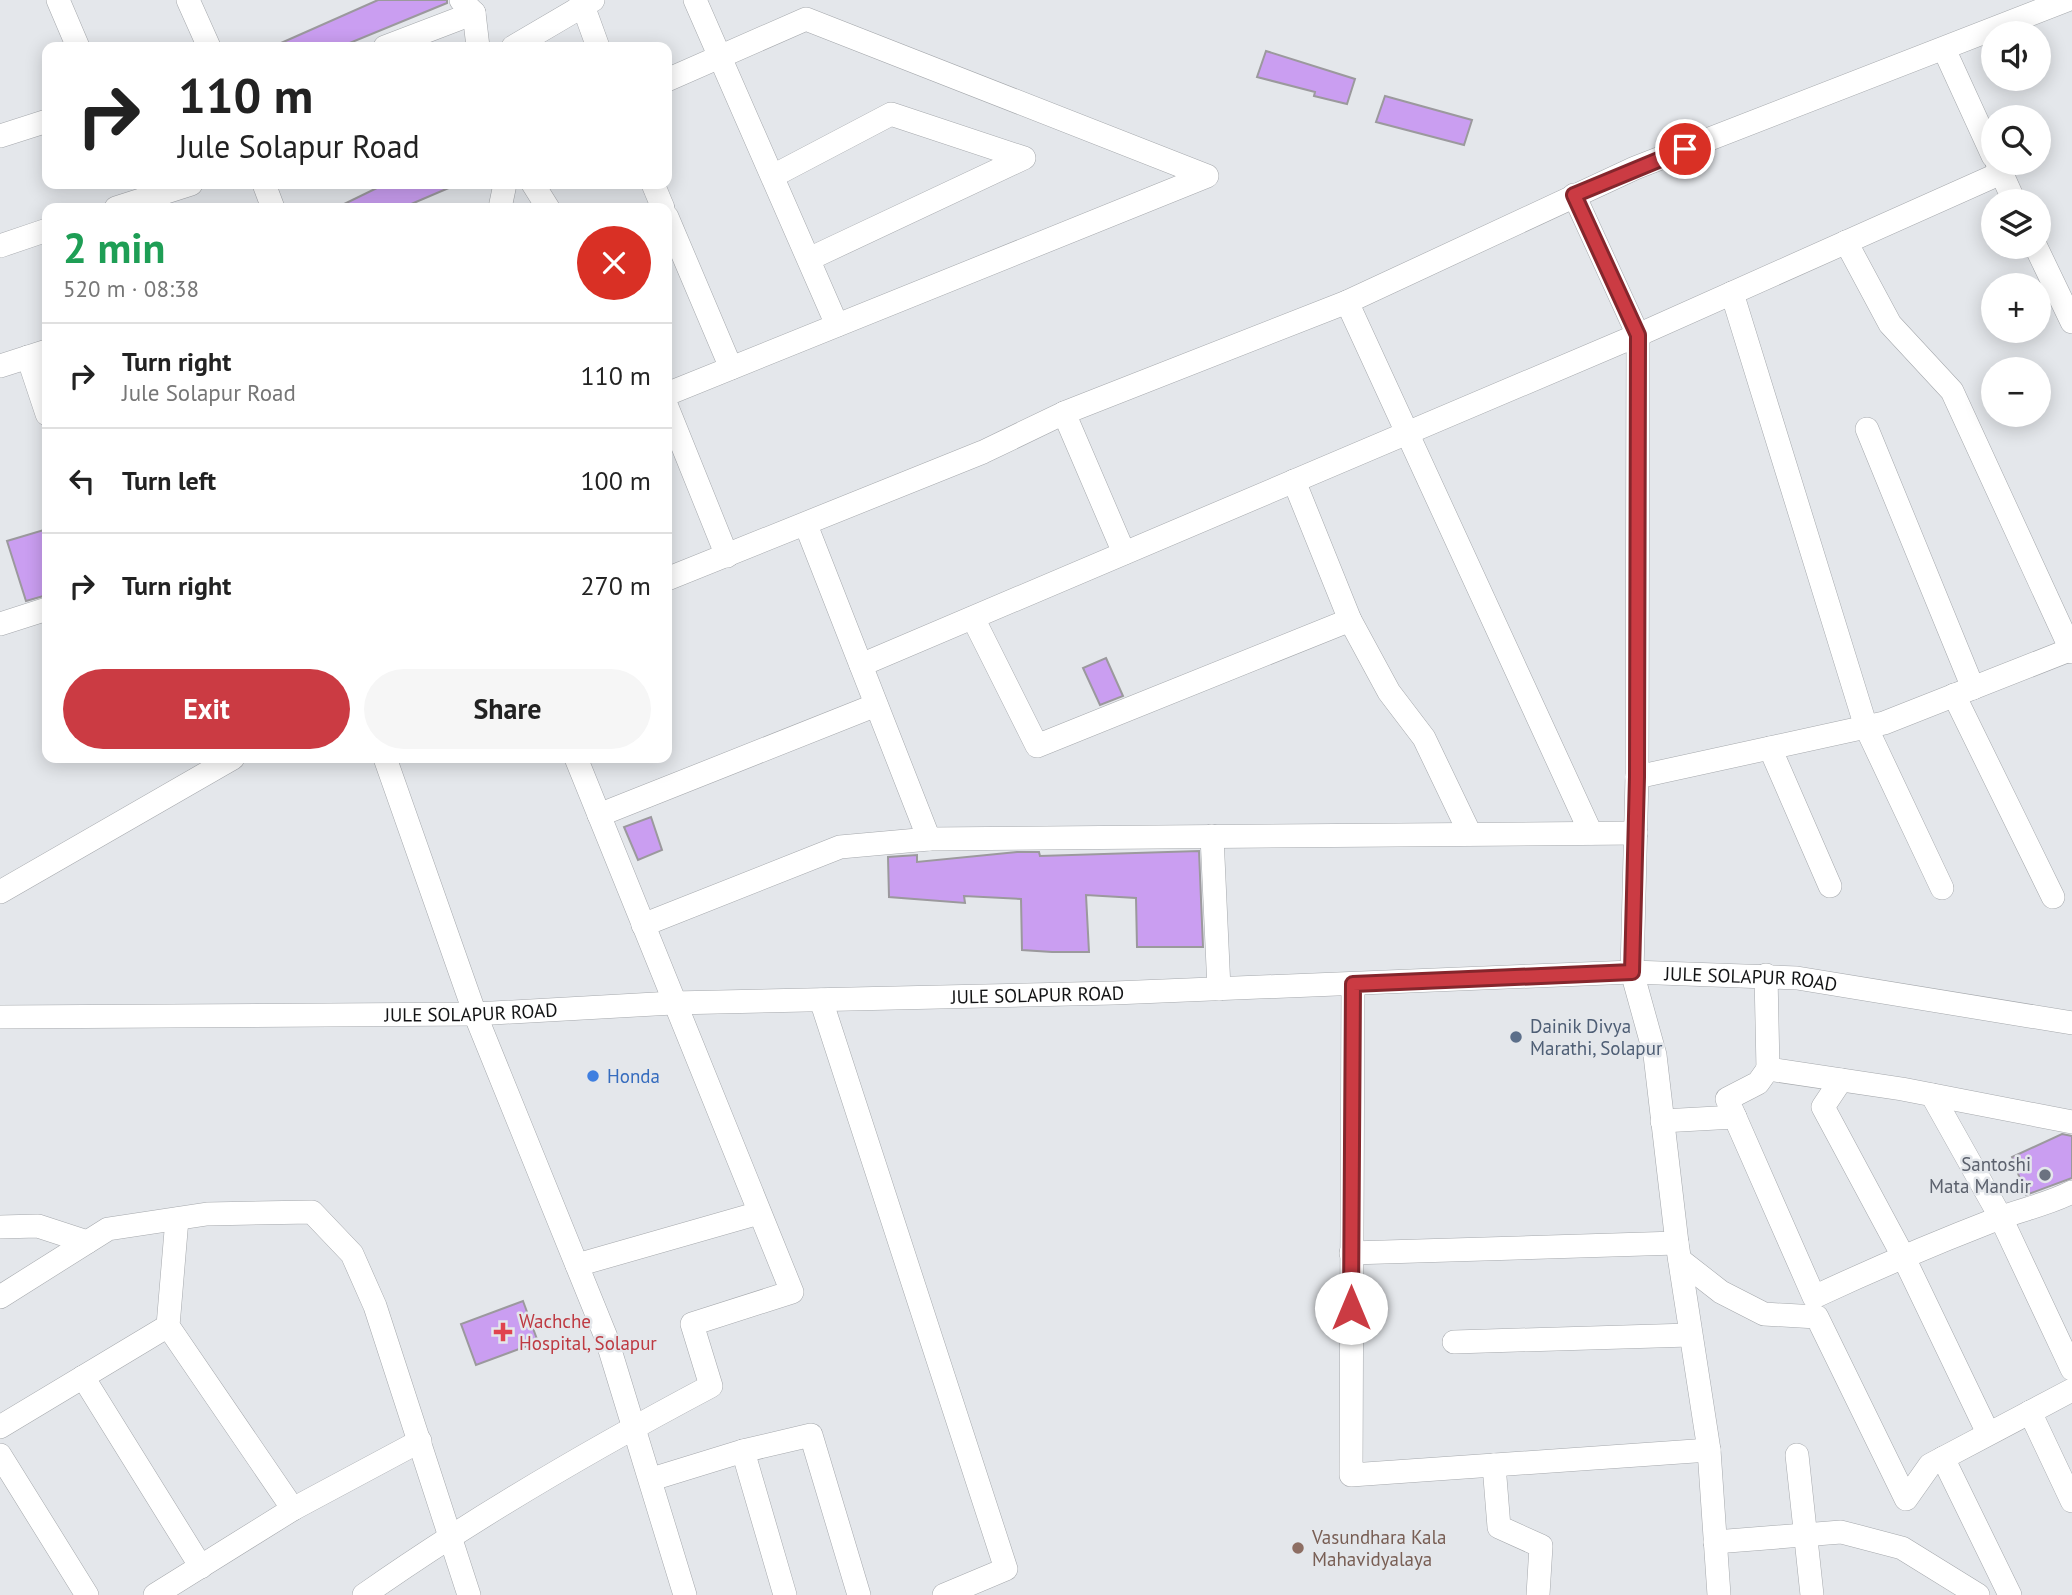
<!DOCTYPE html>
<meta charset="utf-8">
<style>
body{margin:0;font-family:"PT Sans",sans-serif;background:#f6f6f6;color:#222;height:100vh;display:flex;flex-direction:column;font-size:26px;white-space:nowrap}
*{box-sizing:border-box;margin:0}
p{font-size:23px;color:#767676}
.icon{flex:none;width:38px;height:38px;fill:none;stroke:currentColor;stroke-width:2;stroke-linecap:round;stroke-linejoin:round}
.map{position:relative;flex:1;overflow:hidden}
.side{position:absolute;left:42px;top:203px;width:630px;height:560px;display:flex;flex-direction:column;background:#fff;border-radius:14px;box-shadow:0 4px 18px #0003}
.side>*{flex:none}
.hud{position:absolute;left:42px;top:42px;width:630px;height:147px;border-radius:14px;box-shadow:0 4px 18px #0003;background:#fff;color:#222;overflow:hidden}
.tools{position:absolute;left:1981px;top:21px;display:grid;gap:14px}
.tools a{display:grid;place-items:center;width:70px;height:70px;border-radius:50%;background:#fff;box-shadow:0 4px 18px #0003;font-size:35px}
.pin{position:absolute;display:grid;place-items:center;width:60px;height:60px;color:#fff;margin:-30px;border:4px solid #fff;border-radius:50%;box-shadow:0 2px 7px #0007}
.me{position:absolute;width:77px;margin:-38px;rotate:0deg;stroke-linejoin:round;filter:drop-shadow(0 0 5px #0008)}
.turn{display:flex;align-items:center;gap:24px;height:147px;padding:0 21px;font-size:32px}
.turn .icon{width:91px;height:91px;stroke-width:2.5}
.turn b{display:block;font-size:49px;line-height:60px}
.round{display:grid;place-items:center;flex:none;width:74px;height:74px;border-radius:37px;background:#f6f6f6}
.summary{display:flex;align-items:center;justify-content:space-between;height:119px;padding:0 21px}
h1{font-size:42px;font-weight:800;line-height:52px;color:#1e9e55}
.action{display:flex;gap:14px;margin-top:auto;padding:14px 21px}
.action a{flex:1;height:80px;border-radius:42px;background:#cb3b43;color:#fff;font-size:28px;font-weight:800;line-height:80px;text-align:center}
.action a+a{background:#f6f6f6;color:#222}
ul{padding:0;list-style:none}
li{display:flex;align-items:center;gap:21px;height:105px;padding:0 21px;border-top:2px solid #e0e0e0}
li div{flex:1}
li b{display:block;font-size:26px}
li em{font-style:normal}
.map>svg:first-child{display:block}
</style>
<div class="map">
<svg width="2072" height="1595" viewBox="0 0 2072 1595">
<rect width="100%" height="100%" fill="#e4e7eb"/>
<!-- building -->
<path fill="#ca9ef1" stroke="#9b999d" stroke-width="2" d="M378,0H447V3L340,47H272Z
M1266,51L1355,79L1347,104L1314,96L1315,92L1257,77Z
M1385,96L1472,120L1464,145L1376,122Z
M385,184H458L402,208H336Z
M47,529V595L26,601L7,541Z
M1106,658L1123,696L1100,705L1083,668Z
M651,817L662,850L638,860L624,827Z
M1199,851L1203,947H1137L1136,898L1086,895L1089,952H1052L1022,950L1021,899L964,896L965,903L889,897L888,857L917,855V862L1017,852H1039L1040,856Z
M2062,1134L2072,1136V1178L2026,1195L2012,1157Z
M523,1301L538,1342L476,1365L461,1324Z"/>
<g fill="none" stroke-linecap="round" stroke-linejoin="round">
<!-- minor casing -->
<g stroke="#a5a8ac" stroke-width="24">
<g id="minor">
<path d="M58,0L78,47"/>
<path d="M188,0L209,47"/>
<path d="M461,0L474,13L478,47"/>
<path d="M581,0L598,47"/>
<path d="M695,0L837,325"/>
<path d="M385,47L474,13"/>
<path d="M513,47L593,0"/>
<path d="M1944,49L1993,156"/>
<path d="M667,80L806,19L1207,176L667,394"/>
<path d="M0,136L47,121"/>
<path d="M1997,163L2014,201"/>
<path d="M773,176L891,114L1024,158L809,259"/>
<path d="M264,184L273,208"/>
<path d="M533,184L548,208"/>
<path d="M653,184L663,208"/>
<path d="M1574,195L1638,335L1637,777L1632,972L1655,1055L1677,1243L1709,1450L1719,1595"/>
<path d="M116,208L191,184"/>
<path d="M500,208L505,184"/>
<path d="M667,217L731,368"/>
<path d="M1846,242L1890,324L1952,391L2072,652"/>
<path d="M0,246L47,230"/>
<path d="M2036,247L2072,322"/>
<path d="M1732,293L1866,727L1942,888"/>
<path d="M1347,302L1591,833"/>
<path d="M28,357L47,414"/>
<path d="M0,366L47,351"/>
<path d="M667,407L727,556"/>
<path d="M1064,413L1124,553"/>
<path d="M1867,429L1973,688"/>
<path d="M1294,481L1350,620L1389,692L1424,738L1470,834"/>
<path d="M806,525L929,839L1636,833"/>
<path d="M667,579L983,452L1064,413L1347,302L1635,168L2067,0"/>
<path d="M973,618L1037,746L1350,620"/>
<path d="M0,624L47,609"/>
<path d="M861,665L1638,335L2001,173"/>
<path d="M1954,695L2053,897"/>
<path d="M1770,748L1830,886"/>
<path d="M385,758L475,1014L606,1337L685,1595"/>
<path d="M1637,777L1884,723L2072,649"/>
<path d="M599,815L876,705"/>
<path d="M1212,836L1219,989"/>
<path d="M0,892L233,758"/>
<path d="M643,925L840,847L929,839"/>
<path d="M1766,975L1768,1069L1902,1089L2072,1122"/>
<path d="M1353,984L1351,1475L1709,1450"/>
<path d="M821,1000L1006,1569L944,1595"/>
<path id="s1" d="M0,1017L475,1014L673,1003L1114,993L1632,972L1797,978L2072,1023"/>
<path d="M1768,1069L1758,1083L1727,1099L1814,1297C1874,1269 1935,1243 1997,1219C2022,1209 2047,1205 2072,1192"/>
<path d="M1841,1080L1823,1107L1903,1256L1988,1433"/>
<path d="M1932,1095L2001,1218L2072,1369"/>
<path d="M1662,1121L1735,1117"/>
<path d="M177,1219L168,1326L293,1509"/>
<path d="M0,1227L38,1226L87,1242"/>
<path d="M1351,1253L1677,1243"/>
<path d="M1680,1260L1721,1292L1764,1314L1817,1317L1906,1499L1930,1465L2072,1390"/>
<path d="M577,1265L759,1213"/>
<path d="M0,1297L108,1229L207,1214L312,1212L352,1254L375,1306L469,1595"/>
<path d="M1454,1342L1690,1335"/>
<path d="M83,1377L201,1567"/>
<path d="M2030,1412L2072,1501"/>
<path d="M0,1427L168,1326"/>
<path d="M743,1451L785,1595"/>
<path d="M0,1455L87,1595"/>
<path d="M1797,1455L1812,1595"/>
<path d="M1943,1458L2010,1595"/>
<path d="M1494,1465L1499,1527L1541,1546L1538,1595"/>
<path d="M652,1479L743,1451L811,1435L859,1595"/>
<path d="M1715,1542L1841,1532L1902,1548L1978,1595"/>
<path d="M155,1595L293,1509L420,1441"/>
<path d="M364,1595C475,1517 592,1449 711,1386L692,1324L792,1292L576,758"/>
</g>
</g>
<!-- minor -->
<use href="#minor" stroke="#fff" stroke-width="23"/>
</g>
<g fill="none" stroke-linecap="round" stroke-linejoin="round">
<!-- route casing -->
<g stroke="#84262c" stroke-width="18">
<path id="route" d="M1351,1308L1353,984L1632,972L1637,777L1638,335L1574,195L1685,149"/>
</g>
<!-- route -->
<use href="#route" stroke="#cb3b43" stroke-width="12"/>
</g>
<!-- markers -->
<circle fill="#5c6f8a" stroke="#e4e7eb" stroke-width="2.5" cx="1516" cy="1037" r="7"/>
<circle fill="#3f7fe0" stroke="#e4e7eb" stroke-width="2.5" cx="593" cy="1076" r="7"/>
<circle fill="#6b7280" stroke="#e4e7eb" stroke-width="2.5" cx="2045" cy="1175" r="7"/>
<path fill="#e0444e" stroke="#e4e7eb" stroke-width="2.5" d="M499.5 1321.5h7v7h7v7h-7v7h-7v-7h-7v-7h7z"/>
<circle fill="#8d6e63" stroke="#e4e7eb" stroke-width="2.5" cx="1298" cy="1548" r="7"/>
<g text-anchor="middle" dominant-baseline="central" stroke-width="5" stroke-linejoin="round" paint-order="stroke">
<!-- street labels -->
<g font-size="19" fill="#131415" stroke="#e4e7eb">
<text stroke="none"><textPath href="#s1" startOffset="1752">JULE SOLAPUR ROAD</textPath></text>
<text stroke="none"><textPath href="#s1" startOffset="1038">JULE SOLAPUR ROAD</textPath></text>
<text stroke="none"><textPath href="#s1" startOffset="471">JULE SOLAPUR ROAD</textPath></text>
</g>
<!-- service labels -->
<g font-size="19" fill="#4e5e75" stroke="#e4e7eb" text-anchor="start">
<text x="1530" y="1026">Dainik Divya<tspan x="1530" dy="22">Marathi, Solapur</tspan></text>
</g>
<!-- shop labels -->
<g font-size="19" fill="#366cbe" stroke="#e4e7eb" text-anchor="start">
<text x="607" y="1076">Honda</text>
</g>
<!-- worship labels -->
<g font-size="19" fill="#5b616d" stroke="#e4e7eb" text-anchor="end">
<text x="2031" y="1164">Santoshi<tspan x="2031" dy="22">Mata Mandir</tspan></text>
</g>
<!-- health labels -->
<g font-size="19" fill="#be3a42" stroke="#e4e7eb" text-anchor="start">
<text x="519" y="1321">Wachche<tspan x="519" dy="22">Hospital, Solapur</tspan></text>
</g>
<!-- education labels -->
<g font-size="19" fill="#785e54" stroke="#e4e7eb" text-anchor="start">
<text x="1312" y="1537">Vasundhara Kala<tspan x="1312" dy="22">Mahavidyalaya</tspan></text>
</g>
</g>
</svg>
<div class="tools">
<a><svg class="icon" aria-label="sound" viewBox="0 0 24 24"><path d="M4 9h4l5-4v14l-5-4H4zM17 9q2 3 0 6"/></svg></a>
<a><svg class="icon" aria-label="search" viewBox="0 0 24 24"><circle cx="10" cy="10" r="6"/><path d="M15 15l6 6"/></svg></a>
<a><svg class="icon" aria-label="layers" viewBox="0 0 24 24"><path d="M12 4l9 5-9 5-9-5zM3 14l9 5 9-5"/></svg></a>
<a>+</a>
<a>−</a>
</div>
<div class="pin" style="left:1685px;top:149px;background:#d93025"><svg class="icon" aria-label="arrive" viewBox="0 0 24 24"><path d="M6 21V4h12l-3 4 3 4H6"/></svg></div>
<svg class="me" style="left:1351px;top:1308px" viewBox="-20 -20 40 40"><circle r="19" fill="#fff"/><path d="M0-13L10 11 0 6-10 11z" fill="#cb3b43"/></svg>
<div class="hud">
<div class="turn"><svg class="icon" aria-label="right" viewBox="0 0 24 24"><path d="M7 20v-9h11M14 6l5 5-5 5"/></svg><div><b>110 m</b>Jule Solapur Road</div></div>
</div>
<section class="side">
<div class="summary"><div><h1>2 min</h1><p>520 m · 08:38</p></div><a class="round" style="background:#d93025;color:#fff"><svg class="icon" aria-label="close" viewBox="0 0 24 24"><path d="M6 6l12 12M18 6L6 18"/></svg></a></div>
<ul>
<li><svg class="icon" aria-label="right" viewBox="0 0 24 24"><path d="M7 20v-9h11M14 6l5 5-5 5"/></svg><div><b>Turn right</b><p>Jule Solapur Road</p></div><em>110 m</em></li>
<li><svg class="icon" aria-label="left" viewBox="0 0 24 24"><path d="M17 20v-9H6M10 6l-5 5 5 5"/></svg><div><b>Turn left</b></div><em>100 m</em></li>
<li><svg class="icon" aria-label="right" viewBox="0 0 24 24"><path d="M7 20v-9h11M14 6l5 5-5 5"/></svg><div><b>Turn right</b></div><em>270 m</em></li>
</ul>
<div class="action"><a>Exit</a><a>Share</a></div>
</section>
</div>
